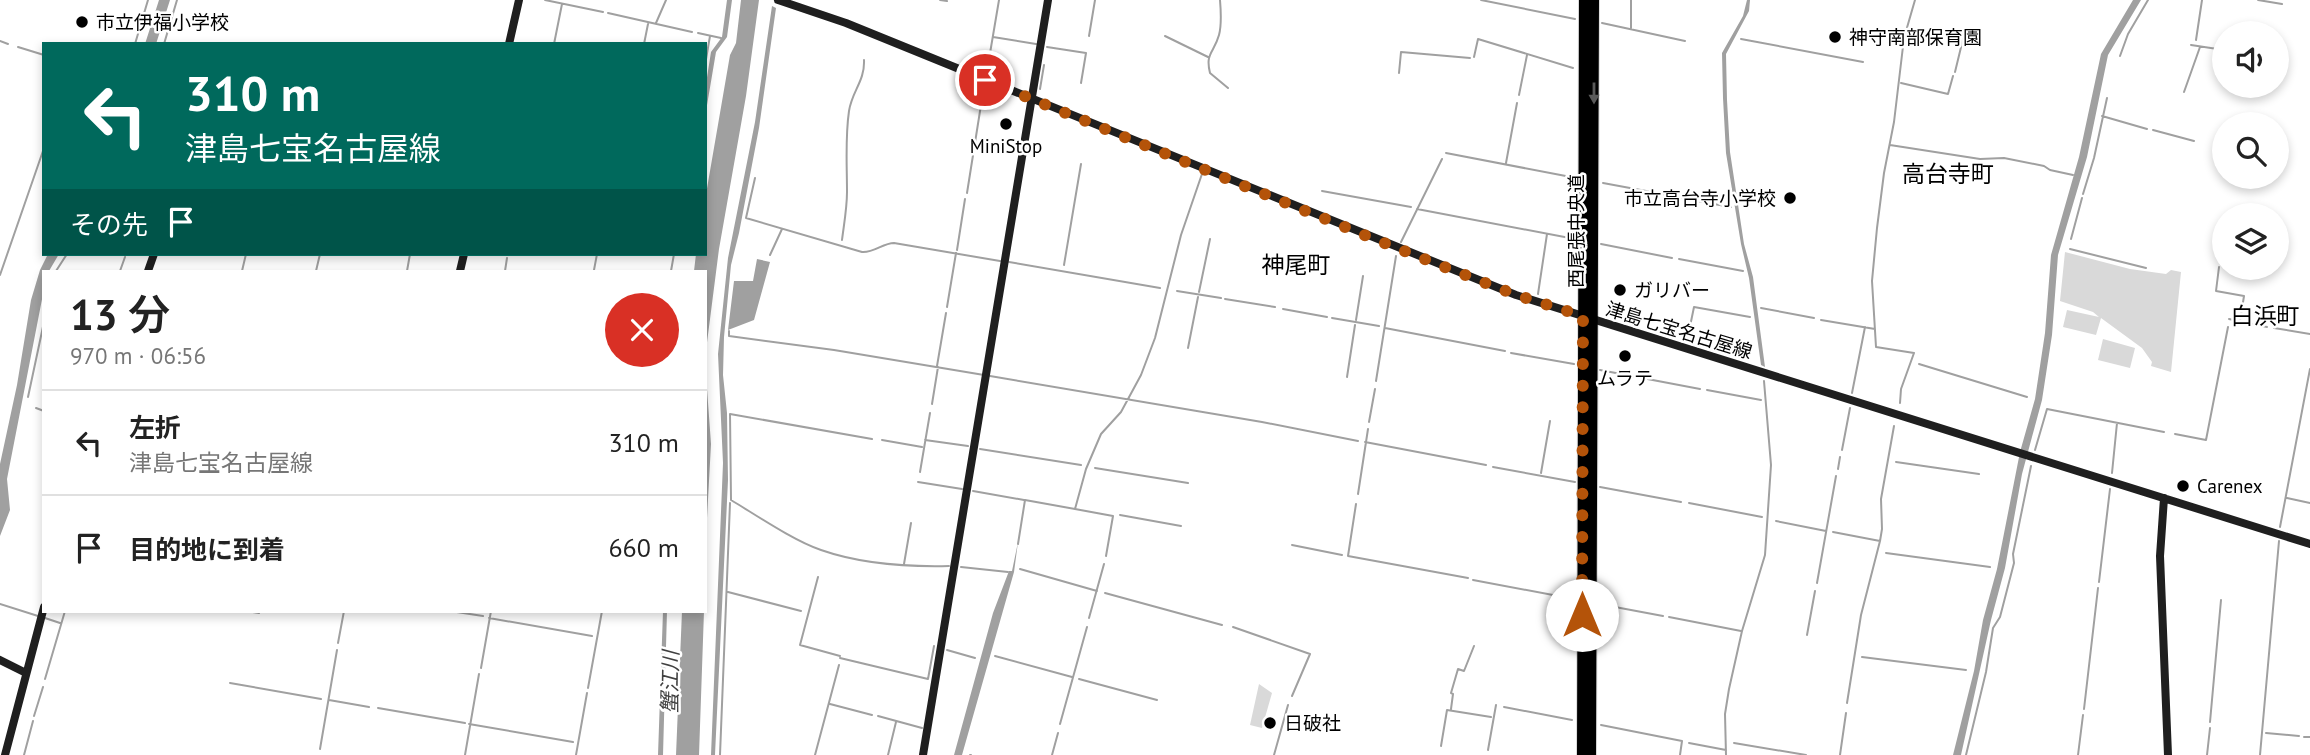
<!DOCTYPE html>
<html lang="ja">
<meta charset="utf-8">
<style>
body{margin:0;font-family:"PT Sans","Noto Sans JP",sans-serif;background:#f2f2f2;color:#222;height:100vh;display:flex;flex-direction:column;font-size:26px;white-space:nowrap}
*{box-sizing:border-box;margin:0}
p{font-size:23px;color:#767676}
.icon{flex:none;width:38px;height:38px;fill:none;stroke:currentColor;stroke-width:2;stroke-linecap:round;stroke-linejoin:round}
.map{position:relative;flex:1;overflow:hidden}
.panel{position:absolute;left:42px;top:270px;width:665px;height:343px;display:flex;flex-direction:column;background:#fff;border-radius:0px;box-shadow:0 4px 10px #0003}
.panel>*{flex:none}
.hud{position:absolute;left:42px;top:42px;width:665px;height:214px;border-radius:0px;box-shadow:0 4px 10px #0003;background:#00695c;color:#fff;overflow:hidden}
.buttons{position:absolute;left:2212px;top:21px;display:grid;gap:14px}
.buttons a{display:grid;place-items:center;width:77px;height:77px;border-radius:50%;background:#fff;box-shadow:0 4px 10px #0003;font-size:35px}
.pin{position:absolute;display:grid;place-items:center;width:60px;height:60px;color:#fff;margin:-30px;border:4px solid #fff;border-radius:50%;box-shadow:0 2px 7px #0007}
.me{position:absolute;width:77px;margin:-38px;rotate:0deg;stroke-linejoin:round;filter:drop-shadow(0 0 5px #0008)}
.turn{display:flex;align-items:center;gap:24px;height:147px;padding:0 28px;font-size:32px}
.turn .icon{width:91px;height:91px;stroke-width:2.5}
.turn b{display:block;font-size:49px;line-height:60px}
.then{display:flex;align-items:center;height:66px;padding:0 28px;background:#0003;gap:14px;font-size:26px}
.round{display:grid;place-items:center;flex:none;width:74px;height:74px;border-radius:37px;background:#f2f2f2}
.summary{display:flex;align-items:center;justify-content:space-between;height:119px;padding:0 28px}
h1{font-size:42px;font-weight:600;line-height:52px}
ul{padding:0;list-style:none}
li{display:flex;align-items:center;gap:21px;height:105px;padding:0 28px;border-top:2px solid #e0e0e0}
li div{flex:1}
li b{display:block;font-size:26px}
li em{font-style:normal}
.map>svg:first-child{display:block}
</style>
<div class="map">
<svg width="2310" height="755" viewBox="0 0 2310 755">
<rect width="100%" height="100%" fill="#fff"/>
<!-- green -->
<path fill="#d9d9d9" d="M2065,252L2130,269L2166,274L2171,270L2181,272L2171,372L2151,366L2152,362L2142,348L2101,318L2096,335L2063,327L2067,310L2099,317L2093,312L2060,301Z
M2103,339L2135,348L2130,368L2098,360Z
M1259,684L1272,693L1262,728L1250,725Z"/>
<!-- water -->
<path fill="#a0a0a0" d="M159,0H170L156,44H145Z
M727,0H732L727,37L716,52L705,117V90L711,52L722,37Z
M741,0H759L746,96L719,249L705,358V271H694L696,254H705V200L730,55L736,43Z
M1747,0H1750L1749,11L1726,54L1727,100L1730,152L1744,244L1753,277L1765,367L1761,365L1749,278L1741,244L1726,153L1723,98L1722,53L1743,16Z
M2133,0H2141L2108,55L2087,157L2058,255L2052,335L2042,400L2022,474L2005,568L1991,620L1961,755H1953L1974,671L1983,620L1997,569L2020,452L2035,399L2045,333L2051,255L2079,157L2101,54Z
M772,6L776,8L759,128L739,233L731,265L724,337L723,375L727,413L728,480L715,755H711L723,463L718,354L728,258L755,122Z
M48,254H59L49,271H44V289L7,479L10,510L0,536V464L17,385L31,300L40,270Z
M757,259L770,262L754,320L728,330L734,281H753Z
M705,361L711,444L705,555Z
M1018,542L1014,572L962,755H954L993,613L1009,571H1012Z
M663,611H667L663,755H658Z
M682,611H704L699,755H676Z"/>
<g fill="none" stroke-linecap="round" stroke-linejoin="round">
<!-- stream -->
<path stroke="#a0a0a0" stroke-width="2" d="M545,0L603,12
M940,0L947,1
M1220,0C1221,12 1222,24 1219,35C1214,53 1205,53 1210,73L1228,88
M1481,0L1575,19
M2258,0L2282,4
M608,13L692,32
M656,23L666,0
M1602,23L1685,41
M1631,28V0
M698,33L721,38
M1089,36L1095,0
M1165,36L1208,57
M993,37L1036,44
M1741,39L1863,62
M2196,40L2202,0
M0,41L8,44
M135,44L148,0
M164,44L177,0
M554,44L562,4
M644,44L648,24
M2191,45L2224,50
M18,47L44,55
M1047,47L1086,53L1081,83
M2120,56L2128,34L2148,0
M1474,57L1478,39L1573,68
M705,65L710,36
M987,71L999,0
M1955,72L1963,39
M1399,73L1401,52L1470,58
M1901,83L1948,94L1953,76
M1040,89L1044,65
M2184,92L2200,47
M1519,95L1527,55
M2102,116L2147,129
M2153,130L2194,141
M1890,145L1980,159L2004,158L2044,166L2050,170L2073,175
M1446,153L1571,177
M1506,163L1517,103
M755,178L746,218L862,252C874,253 883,243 894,243L1000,261
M1603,183L1684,198
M1322,191L1411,207
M967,193L984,86
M2083,194L2094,158L2107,98
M1691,200L1731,207
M1417,209L1575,239
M2071,239L2082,198
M842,240C844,224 847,208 847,192C847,164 845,138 849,111C852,91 865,81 864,60
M1401,242L1442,159
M1601,244L1672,258
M2070,249L2146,268
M957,250L965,199
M770,255L782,229
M1679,259L1743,271
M1009,262L1160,288
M1064,265L1081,164
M2219,267L2216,291L2244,296L2240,321
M594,270L597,254
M56,271L67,254
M120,271L125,257
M242,271L246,254
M316,271L320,254
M407,271L410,254
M505,271L507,258
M671,271L674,254
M0,275L44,148
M1177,291L1221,298
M1199,292L1210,239
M1538,294L1547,234
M1225,299L1275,307
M947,307L956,253
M1761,308L1814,318
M1283,309L1327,317
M1332,318L1379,326
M2229,319L2267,327
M1356,320L1363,276
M1821,320L1875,329
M1385,328L1505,351
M2274,328L2310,334
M729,331V336L834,350L984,375
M1687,341L1694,307L1750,317
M1188,348L1198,297
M1511,353L1574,364
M1919,364L2027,397
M937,366L946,313
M1600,370L1700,389
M990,376L1262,422L1358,441
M1347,377L1355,325
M1376,381L1396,256
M1707,390L1761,400
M1852,393L1865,327
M28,397L44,322
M1900,403L1901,389L1914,353L1876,347L1872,281L1877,228L1884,173L1894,122L1904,38L1915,0
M932,404L938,367
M36,408L44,411
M1369,422L1375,389
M2175,434L2206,440L2228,327
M872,439L730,414L731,500C756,515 794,541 821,550C861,564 907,567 949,566
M882,440L922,447
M925,440L968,446
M1365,442L1486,465
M980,449L1081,465
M1842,450L1850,408
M2035,450L2047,409L2164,432
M1896,462L1979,474
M1493,467L1575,482
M1095,468L1188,483
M1838,469L1840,457
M920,472L930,413
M1541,473L1550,421
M2112,473L2117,423
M918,482L962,489
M1600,487L1681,502
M973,491L1024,500
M1358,494L1368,429
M2287,498L2310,503
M1689,503L1762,517
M1356,504L1348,556L1468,578
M1075,509L1113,516L1106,556
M1120,515L1181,526
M1776,521L1826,531
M2280,527L2310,369
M1833,532L1880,541L1882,529L1881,499L1894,426
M1018,544L1025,500L1075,509L1086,469L1101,434L1121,412L1141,375L1155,338L1181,235L1203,171
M1292,545L1342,555
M1886,553L1990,567
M904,564L911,523
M961,567L1008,572
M1020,569L1097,591
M818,577L800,645L840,656
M1473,580L1574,599
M2099,582L2110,489
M1817,583L1836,476
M728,592L801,611
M1105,593L1222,625
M0,604L38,616
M1599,604L1663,616
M245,611L259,613L260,611
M450,611L483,616
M1669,617L1741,631
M45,618L60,623
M489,618L592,636
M1089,618L1104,564
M1233,627L1310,654L1292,696
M1807,635L1815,591
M338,643L344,611
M947,650L975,658
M995,656L1072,677
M1862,657L1966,670
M840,658L928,679L934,646
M481,668L491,611
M45,679L65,611
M1079,679L1157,700
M230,683L321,699
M588,688L602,611
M329,700L369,707
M1847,703L1861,615L1880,541
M830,704L872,715
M1504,707L1572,720
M378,708L465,723
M1451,709L1453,694L1451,693L1458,669L1464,671L1474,646
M2084,709L2098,588
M34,716L43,687
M878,716L922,728
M2210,722L2221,600
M469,724L573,742
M1060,724L1087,627
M1601,725L1682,741L1680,755
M2266,733L2299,736
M2304,737H2310
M1689,743L1726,750
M1734,743L1806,755
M1441,746L1447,710L1491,717
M320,749L337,650
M1488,750L1496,705
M24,755L33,721
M465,755L479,674
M576,755L587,693
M720,755L730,503
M815,755L839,665
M888,755L896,722
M970,755H971
M1052,755L1058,733
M1274,755L1288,705
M1726,755L1725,714L1729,689L1742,631L1765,555L1771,465L1764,381
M1840,755L1846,713
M1966,755L1986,672L1993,628L2000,617L2014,563L2013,554L2031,466
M2078,755L2083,715
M2207,755L2210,728
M2260,755L2279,541"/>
<!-- primary casing -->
<g stroke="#dbdbdb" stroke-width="12">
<path id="primary" d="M1582,755L1584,0
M1591,755L1594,0"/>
</g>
<!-- secondary -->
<path stroke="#1f1f1f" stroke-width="8" d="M778,0L846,23L1516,295L2310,544
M509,44L519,0
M148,271L154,254
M460,271L464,254
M2164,498L2160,556L2168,755
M0,660L26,673
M5,755L44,607
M923,755L1048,0"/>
<!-- primary -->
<use href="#primary" stroke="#000" stroke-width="10"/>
</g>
<!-- one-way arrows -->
<defs><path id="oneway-solid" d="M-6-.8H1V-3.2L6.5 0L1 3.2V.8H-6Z" transform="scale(1.75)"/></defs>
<use fill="#595959" href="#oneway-solid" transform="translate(1594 93) rotate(90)"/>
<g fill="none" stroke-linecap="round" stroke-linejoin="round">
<!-- route -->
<path stroke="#b45309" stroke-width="12" stroke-dasharray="0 21.6" d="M985,80L1394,247L1516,295L1583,316L1582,615"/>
</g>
<!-- markers -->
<g fill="#000" stroke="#fff" stroke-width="2.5">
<circle cx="82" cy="22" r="7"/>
<circle cx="1835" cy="37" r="7"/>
<circle cx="1006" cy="124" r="7"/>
<circle cx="1790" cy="198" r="7"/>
<circle cx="1620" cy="290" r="7"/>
<circle cx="1625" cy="356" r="7"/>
<circle cx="2183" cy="486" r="7"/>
<circle cx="1270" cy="723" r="7"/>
</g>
<g text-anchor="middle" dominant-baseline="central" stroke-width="5" stroke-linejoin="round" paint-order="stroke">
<!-- poi labels -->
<g font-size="19" fill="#000" stroke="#fff" text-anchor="start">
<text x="96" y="22">市立伊福小学校</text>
<text x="1849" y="37">神守南部保育園</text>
<text x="1006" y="146" text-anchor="middle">MiniStop</text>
<text x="1776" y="198" text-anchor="end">市立高台寺小学校</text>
<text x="1634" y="290">ガリバー</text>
<text x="1625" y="378" text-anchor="middle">ムラテ</text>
<text x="2197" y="486">Carenex</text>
<text x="1284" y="723">日破社</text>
</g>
<!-- street labels -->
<g font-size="19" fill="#000" stroke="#fff">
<text transform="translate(1576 231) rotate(-90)">西尾張中央道</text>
<text transform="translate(1679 330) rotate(17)">津島七宝名古屋線</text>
</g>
<!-- water labels -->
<g font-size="21" font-style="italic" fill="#414141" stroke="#fff">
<text transform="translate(670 682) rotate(-89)">蟹江川</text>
</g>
<!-- quarter labels -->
<g font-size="23" fill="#000" stroke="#fff">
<text x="1948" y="173">高台寺町</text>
<text x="1296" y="264">神尾町</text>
<text x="2265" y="315">白浜町</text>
</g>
</g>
</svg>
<div class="buttons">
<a><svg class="icon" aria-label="sound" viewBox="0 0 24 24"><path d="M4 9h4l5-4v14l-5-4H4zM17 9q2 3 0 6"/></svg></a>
<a><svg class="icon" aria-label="search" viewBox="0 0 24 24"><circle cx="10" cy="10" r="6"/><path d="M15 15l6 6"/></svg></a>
<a><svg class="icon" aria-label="layers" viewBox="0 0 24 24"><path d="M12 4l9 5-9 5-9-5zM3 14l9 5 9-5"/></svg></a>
</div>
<div class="pin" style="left:985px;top:80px;background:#d93025"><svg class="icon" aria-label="arrive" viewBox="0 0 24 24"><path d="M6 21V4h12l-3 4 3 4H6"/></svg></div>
<svg class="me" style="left:1582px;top:615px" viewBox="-20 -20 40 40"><circle r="19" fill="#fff"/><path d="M0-13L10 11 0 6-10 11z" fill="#b45309"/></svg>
<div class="hud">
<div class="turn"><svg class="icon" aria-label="left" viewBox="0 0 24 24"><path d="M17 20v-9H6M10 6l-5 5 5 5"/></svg><div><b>310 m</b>津島七宝名古屋線</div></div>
<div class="then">その先<svg class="icon" aria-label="arrive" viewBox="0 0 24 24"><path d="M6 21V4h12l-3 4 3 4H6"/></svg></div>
</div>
<section class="panel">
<div class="summary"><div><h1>13 分</h1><p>970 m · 06:56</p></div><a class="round" style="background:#d93025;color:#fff"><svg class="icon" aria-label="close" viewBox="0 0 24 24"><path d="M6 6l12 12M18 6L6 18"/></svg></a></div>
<ul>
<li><svg class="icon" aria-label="left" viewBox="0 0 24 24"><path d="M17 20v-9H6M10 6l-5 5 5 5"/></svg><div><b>左折</b><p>津島七宝名古屋線</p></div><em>310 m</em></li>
<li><svg class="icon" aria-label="arrive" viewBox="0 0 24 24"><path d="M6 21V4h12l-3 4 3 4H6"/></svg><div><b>目的地に到着</b></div><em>660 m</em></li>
</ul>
</section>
</div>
